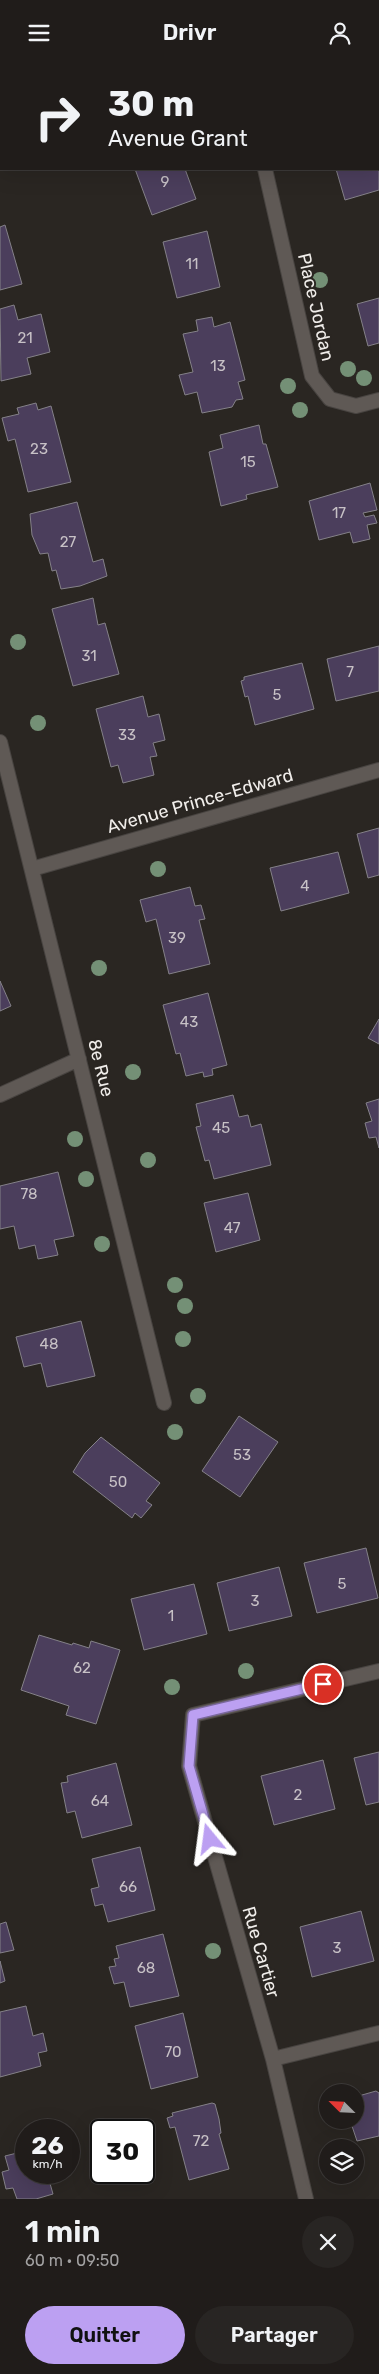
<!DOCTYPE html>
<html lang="fr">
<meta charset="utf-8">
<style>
body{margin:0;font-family:Rubik,sans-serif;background:#282523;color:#f1f3f6;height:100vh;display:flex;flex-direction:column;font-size:19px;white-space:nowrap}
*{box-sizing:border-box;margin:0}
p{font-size:16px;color:#a2a1a2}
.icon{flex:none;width:28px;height:28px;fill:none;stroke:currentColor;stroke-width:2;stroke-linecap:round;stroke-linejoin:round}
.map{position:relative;height:2134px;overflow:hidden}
.drawer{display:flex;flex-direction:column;background:#201c1a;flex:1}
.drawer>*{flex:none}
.hud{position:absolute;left:0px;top:0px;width:380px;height:105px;box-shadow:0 5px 20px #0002,0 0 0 1px #3d3a39;background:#201c1a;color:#f1f3f6;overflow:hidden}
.needle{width:32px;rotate:294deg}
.tools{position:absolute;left:319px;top:2019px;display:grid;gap:10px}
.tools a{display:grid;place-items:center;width:45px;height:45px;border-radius:50%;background:#201c1a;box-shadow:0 5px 20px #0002,0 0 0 1px #3d3a39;font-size:25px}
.speed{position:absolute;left:15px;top:2054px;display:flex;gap:10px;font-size:25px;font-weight:700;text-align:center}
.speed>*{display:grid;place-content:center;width:65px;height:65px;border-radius:50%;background:#201c1a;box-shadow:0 5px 20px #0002,0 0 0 1px #3d3a39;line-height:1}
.speed small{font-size:12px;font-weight:400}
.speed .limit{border:2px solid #111;border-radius:8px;background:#fff;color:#111}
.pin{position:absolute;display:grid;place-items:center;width:42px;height:42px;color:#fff;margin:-21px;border:2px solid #fff;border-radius:50%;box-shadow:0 1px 5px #0007}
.me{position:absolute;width:55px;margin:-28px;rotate:344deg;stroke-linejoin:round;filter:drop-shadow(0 0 4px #0008)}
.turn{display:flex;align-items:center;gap:18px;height:105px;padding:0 25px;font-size:22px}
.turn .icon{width:65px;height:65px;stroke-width:2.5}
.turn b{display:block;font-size:35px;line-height:42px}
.round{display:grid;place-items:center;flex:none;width:52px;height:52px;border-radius:26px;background:#282523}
.head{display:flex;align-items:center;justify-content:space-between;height:85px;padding:0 25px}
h1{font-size:30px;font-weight:600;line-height:38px}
.primary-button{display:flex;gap:10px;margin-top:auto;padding:10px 25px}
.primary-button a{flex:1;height:58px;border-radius:30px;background:#bca0f2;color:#111;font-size:20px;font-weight:600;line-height:58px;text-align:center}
.primary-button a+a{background:#282523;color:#f1f3f6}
header{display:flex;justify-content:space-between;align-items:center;height:65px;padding:0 25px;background:#201c1a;font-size:22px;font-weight:600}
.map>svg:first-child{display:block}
</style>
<header><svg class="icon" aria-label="menu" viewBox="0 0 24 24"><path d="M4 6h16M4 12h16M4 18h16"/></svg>Drivr<svg class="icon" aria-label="person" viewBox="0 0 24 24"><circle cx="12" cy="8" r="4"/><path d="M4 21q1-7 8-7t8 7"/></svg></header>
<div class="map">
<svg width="379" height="2134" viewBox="0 0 379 2134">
<rect width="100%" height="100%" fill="#2a2622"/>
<!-- building -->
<path fill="#4b3e5c" stroke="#848188" d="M138,0H189L138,1Z
M379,79V125L345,135L336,104H379Z
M135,104H185L196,134L152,150Z
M5,160L22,219L0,225V162Z
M207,166L220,222L177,233L163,177Z
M379,233V278L368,281L357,239Z
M14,240L18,255L41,249L50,287L27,293L31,309L1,316L0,244Z
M212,252L214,262L230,257L245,315L238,317L243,334L236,335L232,342L202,348L197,327L185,330L179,310L193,307L183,269L198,266L196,255Z
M36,338L38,345L51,341L71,417L28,427L15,374L8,376L2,353L19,349L17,343Z
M259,360L263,379H266L278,422L246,430L247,434L221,441L209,387L223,383L220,370Z
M370,418L377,445L363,448L365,452L374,450L377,458L367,460L370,474L353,478L350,467L319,475L309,436Z
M77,437L93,497L103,494L107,511L80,521L61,524L56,505L52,506L48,488L40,489L32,470L30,449Z
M93,533L98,560L105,558L119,609L73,621L52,544Z
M379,581V626L336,636L327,594Z
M302,598L314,644L255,660L248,631L245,632L241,616L244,615V612Z
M143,631L148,652L159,649L165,675L153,678L157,691L150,692L154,710L123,718L118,700L111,702L96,644Z
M379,763V810L368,813L357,769Z
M338,787L349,828L281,846L270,803Z
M190,822L195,841L201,840L205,854L199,855L210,899L169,909L156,854L146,857L140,835Z
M0,916L11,941L0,946Z
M208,928L227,1000L212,1004L213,1010L204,1012L203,1007L186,1011L180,988L176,989L163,940Z
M379,954V979L368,973Z
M233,1030L239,1052L248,1050L251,1062L261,1059L271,1100L214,1114L209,1095L205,1096L196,1062L201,1061L196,1039Z
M379,1034V1083L376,1072L369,1073L365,1058L372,1056L366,1038Z
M58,1107L74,1171L54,1175L58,1190L38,1194L35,1180L19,1184L14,1161L0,1164V1121Z
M248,1128L260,1175L216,1187L204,1138Z
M81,1256L95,1311L47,1322L41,1298L24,1302L16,1272Z
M239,1351L278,1377L240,1432L202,1406Z
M101,1372L160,1418L146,1436L152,1440L141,1453L135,1448L132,1453L73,1407L85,1388Z
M366,1483L378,1533L317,1548L304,1498Z
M279,1502L292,1551L229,1566L217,1518Z
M194,1519L207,1569L144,1585L131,1534Z
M39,1570L72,1580L73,1578L89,1583L91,1576L120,1585L96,1659L66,1650L69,1641L21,1625Z
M379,1687V1737L366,1740L354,1693Z
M323,1695L335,1744L274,1760L261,1711Z
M116,1698L132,1760L82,1773L75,1746L67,1748L61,1718L68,1717L67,1711Z
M140,1782L155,1845L108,1857L103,1839L95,1841L91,1824L99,1822L92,1794Z
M361,1846L374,1896L312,1912L300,1862Z
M6,1857L14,1885L0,1888V1859Z
M163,1869L179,1931L130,1942L124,1917L114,1919L109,1902L116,1901L114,1894L119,1893L116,1881Z
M0,1896L5,1916L0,1918Z
M26,1941L33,1971L43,1968L47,1986L38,1988L41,2001L0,2012V1947Z
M183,1948L198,2012L151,2024L135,1961Z
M376,2026L379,2028V2071L357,2076L350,2055H355V2032Z
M212,2038L215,2039L219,2054L221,2068L219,2069L229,2104L189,2115L175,2062L170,2063L167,2053L173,2051L172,2048Z
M26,2080V2108H47L53,2129L36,2134H17L13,2123L6,2124L2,2107L9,2105L5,2091L25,2086L23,2081Z"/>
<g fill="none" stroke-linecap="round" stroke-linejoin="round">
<!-- minor casing -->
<g stroke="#484441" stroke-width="16">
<path id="minor" d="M372,1L375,0
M265,104L312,311L330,334L356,341L379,335
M0,677L164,1338
M32,804L379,705
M0,1030L79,994
M273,1994L379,1968
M306,2134L273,1994L189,1701L193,1650L379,1606"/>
</g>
<!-- minor -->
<use href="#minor" stroke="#5f5955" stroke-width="14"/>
</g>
<!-- trees -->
<g fill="#749076">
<circle cx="320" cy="215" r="8"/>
<circle cx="348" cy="304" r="8"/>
<circle cx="364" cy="313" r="8"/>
<circle cx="288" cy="321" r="8"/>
<circle cx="300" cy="345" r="8"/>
<circle cx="18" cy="577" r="8"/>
<circle cx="38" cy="658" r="8"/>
<circle cx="158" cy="804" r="8"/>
<circle cx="99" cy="903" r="8"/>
<circle cx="133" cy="1007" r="8"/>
<circle cx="75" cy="1074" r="8"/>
<circle cx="148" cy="1095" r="8"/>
<circle cx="86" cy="1114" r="8"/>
<circle cx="102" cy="1179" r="8"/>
<circle cx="175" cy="1220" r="8"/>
<circle cx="185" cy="1241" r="8"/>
<circle cx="183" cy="1274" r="8"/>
<circle cx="198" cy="1331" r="8"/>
<circle cx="175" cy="1367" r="8"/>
<circle cx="246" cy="1606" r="8"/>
<circle cx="172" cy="1622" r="8"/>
<circle cx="213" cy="1886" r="8"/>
</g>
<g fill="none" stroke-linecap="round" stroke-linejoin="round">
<!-- route casing -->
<g stroke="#7a689d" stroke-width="12">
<path id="route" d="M210,1774L189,1701L193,1650L323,1619"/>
</g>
<!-- route -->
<use href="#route" stroke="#bca0f2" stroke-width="9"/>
</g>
<g text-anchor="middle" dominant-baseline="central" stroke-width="4" stroke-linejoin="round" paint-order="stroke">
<!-- number labels -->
<g font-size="15" fill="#c7c1c6">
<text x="165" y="117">9</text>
<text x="192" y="199">11</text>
<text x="25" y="273">21</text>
<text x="218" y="301">13</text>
<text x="39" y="384">23</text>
<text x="248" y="397">15</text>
<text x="339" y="448">17</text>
<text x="68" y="477">27</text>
<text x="89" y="591">31</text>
<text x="350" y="607">7</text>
<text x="277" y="630">5</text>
<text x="127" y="670">33</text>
<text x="305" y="821">4</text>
<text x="177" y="873">39</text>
<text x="189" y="957">43</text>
<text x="221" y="1063">45</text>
<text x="29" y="1129">78</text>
<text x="232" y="1163">47</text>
<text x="49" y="1279">48</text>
<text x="242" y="1390">53</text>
<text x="118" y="1417">50</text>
<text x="342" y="1519">5</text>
<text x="255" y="1536">3</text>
<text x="171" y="1551">1</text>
<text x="82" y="1603">62</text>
<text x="298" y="1730">2</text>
<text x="100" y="1736">64</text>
<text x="128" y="1822">66</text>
<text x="337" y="1883">3</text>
<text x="146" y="1903">68</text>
<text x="173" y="1987">70</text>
<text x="201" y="2076">72</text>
</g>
<!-- street labels -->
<g font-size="18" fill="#f0edea" stroke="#2a2622">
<text transform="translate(316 242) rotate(77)">Place Jordan</text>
<text transform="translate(200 736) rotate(-16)">Avenue Prince-Edward</text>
<text transform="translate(101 1003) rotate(76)">8e Rue</text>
<text transform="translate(261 1887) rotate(74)">Rue Cartier</text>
</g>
</g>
</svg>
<div class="tools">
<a><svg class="needle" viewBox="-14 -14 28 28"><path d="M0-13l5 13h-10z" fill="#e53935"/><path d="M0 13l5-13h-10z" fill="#a2a1a2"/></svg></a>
<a><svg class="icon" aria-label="layers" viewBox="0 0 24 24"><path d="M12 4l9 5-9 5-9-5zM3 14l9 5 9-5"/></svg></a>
</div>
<div class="speed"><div>26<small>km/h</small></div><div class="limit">30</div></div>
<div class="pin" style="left:323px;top:1619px;background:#d93025"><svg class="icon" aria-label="arrive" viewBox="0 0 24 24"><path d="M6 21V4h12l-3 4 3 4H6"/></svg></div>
<svg class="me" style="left:210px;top:1774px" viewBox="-20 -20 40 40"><path d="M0-17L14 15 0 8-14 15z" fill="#bca0f2" stroke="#fff" stroke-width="4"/></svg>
<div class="hud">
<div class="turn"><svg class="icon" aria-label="right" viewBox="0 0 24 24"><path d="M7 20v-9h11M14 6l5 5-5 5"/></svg><div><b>30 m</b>Avenue Grant</div></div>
</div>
</div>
<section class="drawer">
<div class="head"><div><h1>1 min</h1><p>60 m · 09:50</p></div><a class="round"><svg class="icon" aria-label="close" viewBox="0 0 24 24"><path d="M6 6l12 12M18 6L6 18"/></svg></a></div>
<div class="primary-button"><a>Quitter</a><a>Partager</a></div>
</section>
